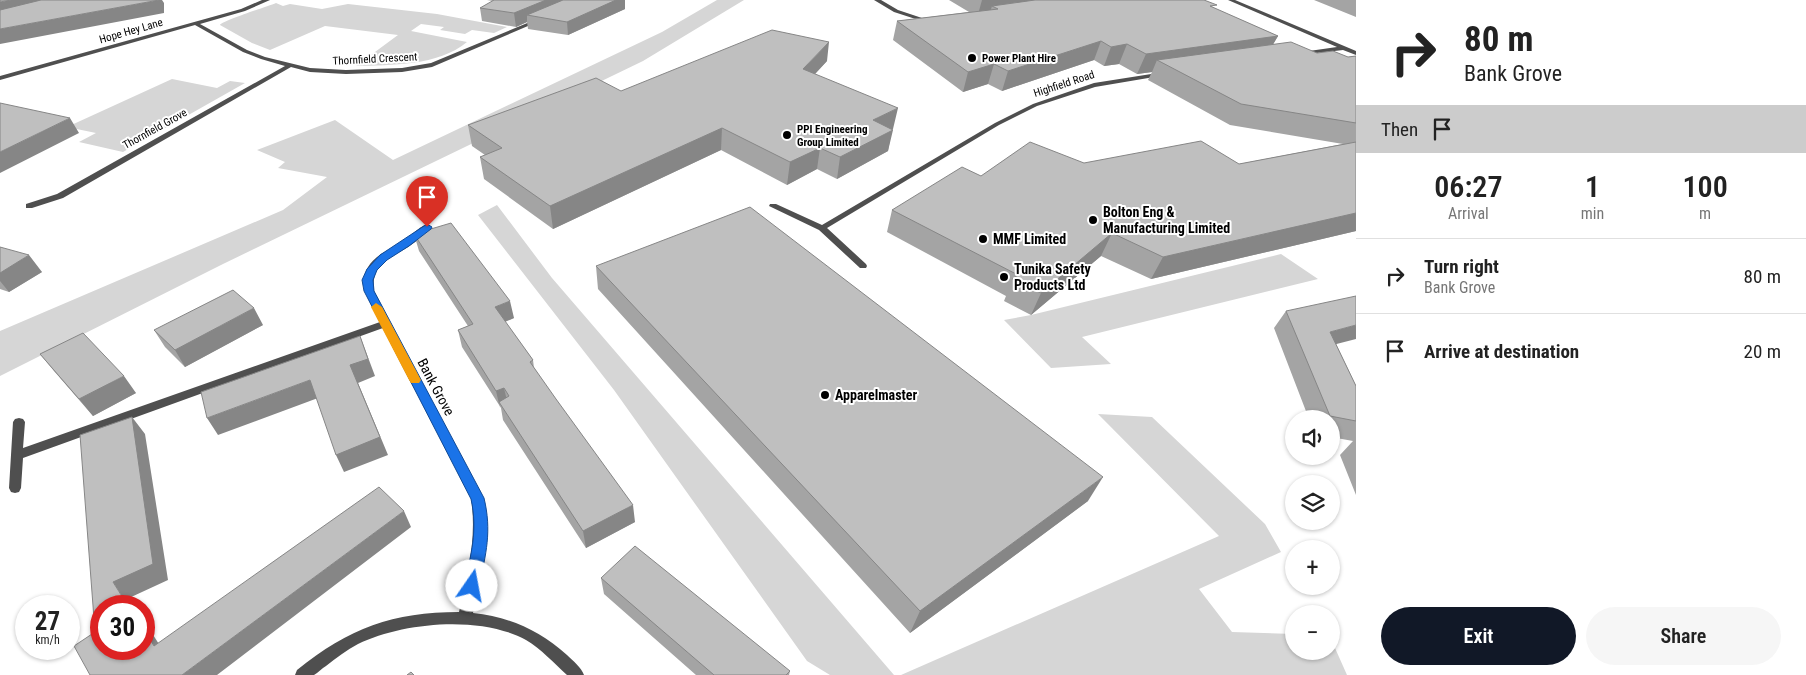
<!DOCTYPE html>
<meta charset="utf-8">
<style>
body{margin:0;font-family:"Roboto Condensed",sans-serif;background:#f6f6f6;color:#222;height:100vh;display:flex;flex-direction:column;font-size:19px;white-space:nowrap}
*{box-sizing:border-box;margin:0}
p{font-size:16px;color:#767676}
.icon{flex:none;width:28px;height:28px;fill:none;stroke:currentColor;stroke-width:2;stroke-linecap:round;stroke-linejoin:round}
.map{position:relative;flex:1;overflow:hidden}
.side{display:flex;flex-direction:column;background:#fff;width:450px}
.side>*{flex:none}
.top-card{background:#fff;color:#222;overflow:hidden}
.fabs{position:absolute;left:1285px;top:410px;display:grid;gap:10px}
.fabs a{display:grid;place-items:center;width:55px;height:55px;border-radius:50%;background:#fff;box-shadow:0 1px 4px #0004;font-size:25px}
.speed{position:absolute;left:15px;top:595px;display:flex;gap:10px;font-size:25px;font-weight:700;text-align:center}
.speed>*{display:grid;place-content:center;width:65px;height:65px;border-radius:50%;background:#fff;box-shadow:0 1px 4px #0004;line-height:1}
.speed small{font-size:12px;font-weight:400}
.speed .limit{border:8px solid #d22;background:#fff;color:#111}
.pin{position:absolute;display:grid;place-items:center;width:42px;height:42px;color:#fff;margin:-51px -21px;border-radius:50% 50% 50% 0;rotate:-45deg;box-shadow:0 0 5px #0007}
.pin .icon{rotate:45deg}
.me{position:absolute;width:55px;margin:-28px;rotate:12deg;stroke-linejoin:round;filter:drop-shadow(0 0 4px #0008)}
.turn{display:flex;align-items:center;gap:18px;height:105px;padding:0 25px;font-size:22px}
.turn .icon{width:65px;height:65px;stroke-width:2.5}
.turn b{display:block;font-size:35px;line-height:42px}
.then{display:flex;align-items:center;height:48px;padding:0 25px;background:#0003;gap:10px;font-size:19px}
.eta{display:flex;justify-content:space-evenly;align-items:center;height:85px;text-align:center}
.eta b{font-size:30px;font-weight:600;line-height:35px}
.action{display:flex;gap:10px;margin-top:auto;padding:10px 25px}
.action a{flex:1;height:58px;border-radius:30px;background:#111827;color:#fff;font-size:20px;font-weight:600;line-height:58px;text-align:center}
.action a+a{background:#f6f6f6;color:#222}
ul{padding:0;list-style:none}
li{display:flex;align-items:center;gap:15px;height:75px;padding:0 25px;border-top:1px solid #e0e0e0}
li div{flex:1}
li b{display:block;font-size:19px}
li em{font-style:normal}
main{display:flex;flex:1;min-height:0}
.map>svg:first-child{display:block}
</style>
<main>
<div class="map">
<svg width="1356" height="675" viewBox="0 0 1356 675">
<rect width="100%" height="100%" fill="#fff"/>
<!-- green -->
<path fill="#d6d6d6" d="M717,0H744L643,61L223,264L0,376V331L283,210L327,177L278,168L285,162L257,150L335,120L393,160L662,32Z
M276,3L283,6L290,4L322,9L348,4L437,14L507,27L494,33L472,30L465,34L440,30L444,27L421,24L411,31L467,42C438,66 391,65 356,66L398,35L325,26L270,50L252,43L220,25C222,21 266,7 276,3Z
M172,79L217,88L230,81L245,83L123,152L79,142L96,133L67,127Z
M497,205L552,278L894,675H830L807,661L614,390L478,215Z
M1281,254L1318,279L1082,337L1111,364L1051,368L1004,320L1031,315Z
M1098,414L1152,417L1265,524L1281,552L1199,589L1232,632L1294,634V651H1331V639L1347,675H901L1219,536Z"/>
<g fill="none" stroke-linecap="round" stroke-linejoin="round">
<!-- street -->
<path fill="#4f4f4f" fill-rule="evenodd" d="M262,0H270L245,11L200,24L247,50L265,57L310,68L346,70L402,68L431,63L537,19L542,20L432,67L402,72L346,74L310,72L291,67L63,198L32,208H26V204L57,194L285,66L261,59L243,52L195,25L0,80V76L241,9Z
M874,0H881L898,10L934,22L931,24L894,12Z
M1228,0H1235L1356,51V55L1343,50L1300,55V53L1302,52L1337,47Z
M1164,72L1166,73V75L1095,87L1037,106L999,125L827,228L866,264L867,266L866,268H860L819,230L769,206L770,204H776L822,225L995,123L1033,104L1094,83Z
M427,224L431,227L430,229C423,235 416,242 408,247C388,259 371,264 374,291L483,498C490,538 481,574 473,613C510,617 539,630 567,655C573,661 581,667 584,675H567C554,663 541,649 526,640C481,615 403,622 358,644C347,650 336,658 326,666C322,668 318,673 314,675C309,675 300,675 295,675L297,670C349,628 393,612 459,612C468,573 477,538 471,498L383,328L23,458L21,488L19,492L15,493L11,492L9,488L13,422L15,419L19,418L23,419L25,422L23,448L380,322C368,297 351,275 381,254C388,250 395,247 402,243C410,237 417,228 427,224Z"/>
</g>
<!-- wall -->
<path fill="#a4a4a4" d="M487,0H625V9L568,35L528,29L527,22L516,27L482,21L480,8L493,1Z
M949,0H1204L1215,9L1278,36L1273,44L1317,53L1348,57L1356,56V231L1151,279L1101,256L1031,315L1004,301L1006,296L887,232L892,210L981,176L1084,163L1239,164L1343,144L1230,125L1148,80L1152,72L1137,74L1119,64L1104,66L1094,60L1002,91L988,84L963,92L893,40L897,21L969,12Z
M1314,0H1356V17Z
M827,61L815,74L893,129H892L888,151L837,179L817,169L787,185L721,150L553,229L484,179L480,157L485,155L472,146L468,125L621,91Z
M414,234L514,318L505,322L533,360L534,368L635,522L586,548L503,420L501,408L462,347L458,330L468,326L419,251Z
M0,247L42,272L9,292L0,289Z
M596,266L1088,501L910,633L598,289Z
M1286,311L1336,344L1356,386V495L1340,455L1353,441L1331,437V419H1309L1274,328Z
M263,325L185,367L165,347L154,330Z
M40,354L136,393L93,416L54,371Z
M601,578L790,671L789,675H696L604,594Z"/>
<!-- shaded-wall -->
<path fill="#868686" d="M11,0H56L0,17V2Z
M159,0H162L164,3V13L0,44V29Z
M546,0H577L527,15V22L516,27L514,13Z
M616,0H625V9L568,35L567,22Z
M982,0H1118L992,6L989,16L977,18Z
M1278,36L1267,55L1157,60L1152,72L1137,74L1146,54Z
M1101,41L1094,60L1002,91L1008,71Z
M829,42L827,61L801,89L803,69Z
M1127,44L1119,64L1104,66L1111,47Z
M994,64L988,84L963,92L968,72Z
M898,108L893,129L869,141L873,120Z
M70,118L79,133L0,173V152Z
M722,128L721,150L553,229L550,206Z
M893,130L888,151L837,179L840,157Z
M820,148L817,169L787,185L790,162Z
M1356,213V231L1151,279L1163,257Z
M1112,233L1101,256L1031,315L1041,293Z
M29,255L42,272L9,292L0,281V273Z
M510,301L514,318L499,324L495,307Z
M254,308L263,325L185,367L175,350Z
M1356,325V339L1317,349L1330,332Z
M360,336L375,376L358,383L388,455L344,472L336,455L350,365Z
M124,376L136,393L93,416L79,399Z
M310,380L318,398L218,435L207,418Z
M504,388L508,405L499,402L500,408L496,391Z
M132,417L145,434L168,580L129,598L134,606H128L113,582Z
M1103,477L1088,501L910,633L920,611Z
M633,505L635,522L586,548L583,531Z
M404,511L411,527L217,675H182Z
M144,621L170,661L154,646L144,630Z"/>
<!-- building -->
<path fill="#bfbfbf" stroke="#868686" d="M0,0H11L0,2Z
M41,0H159L0,29V10Z
M494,0H546L514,13L480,8Z
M563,0H616L567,22L527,15Z
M1035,0H1204L1217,5L1210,6L1278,36L1146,54L1127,44L1111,47L1101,41L1008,71L994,64L968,72L897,21L998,9L992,6Z
M772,30L829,42L803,69L898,108L873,120L893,130L840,157L820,148L790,162L722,128L550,206L480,157L502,148L468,125L596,78L621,91Z
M1291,42L1317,53L1333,51L1348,57L1356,56V123L1241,104L1157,60Z
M0,103L70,118L0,152Z
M1201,141L1239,164L1356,142V213L1163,257L1112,233L1041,293L1012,279L1018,275L892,210L962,167L981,176L1030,142L1084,163Z
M750,207L1103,477L920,611L596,266Z
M451,223L510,301L495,307L533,360L530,362L556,399L633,505L583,531L499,402L509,396L504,388L496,391L458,330L473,324L414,234Z
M0,247L29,255L0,273Z
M233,290L254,308L175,350L154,330Z
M1356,296V325L1330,332L1356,386V421L1330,416L1286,311Z
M83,333L124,376L79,399L40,354Z
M360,336L368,359L350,365L380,437L336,455L310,380L207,418L201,392Z
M132,417L153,564L113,582L128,606H101V649H144V630L154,646L379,487L404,511L182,675H90L74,646L95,632L80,435Z
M635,546L790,671L786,675H714L601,578Z
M411,672L414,675H407Z"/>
<!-- route -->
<path fill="#1a73e8" stroke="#114b97" d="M427,224L432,227L431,229L409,246L387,260L377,270L373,280L374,291L484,498C492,531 486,554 479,586L477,591L472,593L466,591L464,586C471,554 478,531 471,499L364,291L362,280L367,269L380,255Z"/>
<!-- slow -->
<path fill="#f59e0b" d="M376,303L382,307L421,380L419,383H411L409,380L371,307Z"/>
<!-- markers -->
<g fill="#000" stroke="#fff" stroke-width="2">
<circle cx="972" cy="58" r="5"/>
<circle cx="787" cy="135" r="5"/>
<circle cx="1093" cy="220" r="5"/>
<circle cx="983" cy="239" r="5"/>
<circle cx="1004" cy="277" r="5"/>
<circle cx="825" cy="395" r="5"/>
</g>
<g text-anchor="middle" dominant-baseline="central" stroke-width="4" stroke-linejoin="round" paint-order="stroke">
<!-- far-street labels -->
<g font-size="11" fill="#000" stroke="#fff">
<text transform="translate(131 31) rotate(-16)">Hope Hey Lane</text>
<text transform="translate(375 59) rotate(-3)">Thornfield Crescent</text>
<text transform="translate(1064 84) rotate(-18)">Highfield Road</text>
<text transform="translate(155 129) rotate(-29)">Thornfield Grove</text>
</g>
<!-- far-poi labels -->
<g font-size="11" font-weight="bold" fill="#000" stroke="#fff" text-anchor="start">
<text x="982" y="58">Power Plant Hire</text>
<text x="797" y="129">PPI Engineering<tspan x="797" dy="13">Group Limited</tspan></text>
</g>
<!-- poi labels -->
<g font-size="14" font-weight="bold" fill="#000" stroke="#fff" text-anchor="start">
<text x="1103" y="212">Bolton Eng &amp;<tspan x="1103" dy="16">Manufacturing Limited</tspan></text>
<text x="993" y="239">MMF Limited</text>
<text x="1014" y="269">Tunika Safety<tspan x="1014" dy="16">Products Ltd</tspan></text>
<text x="835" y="395">Apparelmaster</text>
</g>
<!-- street labels -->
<g font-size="14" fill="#000" stroke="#fff">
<text transform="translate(436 387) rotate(62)">Bank Grove</text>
</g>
</g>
</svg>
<div class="fabs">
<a><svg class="icon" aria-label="sound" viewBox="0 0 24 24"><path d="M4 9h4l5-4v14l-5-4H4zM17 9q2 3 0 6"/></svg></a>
<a><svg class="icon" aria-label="layers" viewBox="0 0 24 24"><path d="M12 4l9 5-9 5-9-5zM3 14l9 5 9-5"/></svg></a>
<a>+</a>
<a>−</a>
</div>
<div class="speed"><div>27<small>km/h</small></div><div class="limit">30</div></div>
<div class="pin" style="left:427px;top:227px;background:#d93025"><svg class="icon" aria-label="arrive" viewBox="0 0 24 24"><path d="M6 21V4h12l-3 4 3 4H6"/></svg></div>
<svg class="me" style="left:472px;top:586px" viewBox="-20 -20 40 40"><circle r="19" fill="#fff"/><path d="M0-13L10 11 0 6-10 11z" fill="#1a73e8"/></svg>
</div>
<section class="side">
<div class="top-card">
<div class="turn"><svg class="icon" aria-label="right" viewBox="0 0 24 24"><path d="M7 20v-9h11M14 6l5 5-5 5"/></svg><div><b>80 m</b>Bank Grove</div></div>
<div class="then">Then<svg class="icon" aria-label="arrive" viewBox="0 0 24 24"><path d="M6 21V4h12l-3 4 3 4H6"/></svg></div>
</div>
<div class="eta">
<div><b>06:27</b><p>Arrival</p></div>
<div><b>1</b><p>min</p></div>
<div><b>100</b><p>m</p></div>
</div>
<ul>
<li><svg class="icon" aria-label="right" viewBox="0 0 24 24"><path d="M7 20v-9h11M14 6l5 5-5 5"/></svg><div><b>Turn right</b><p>Bank Grove</p></div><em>80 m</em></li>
<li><svg class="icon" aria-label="arrive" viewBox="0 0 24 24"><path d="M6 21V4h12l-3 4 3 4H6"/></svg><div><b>Arrive at destination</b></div><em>20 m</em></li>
</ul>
<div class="action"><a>Exit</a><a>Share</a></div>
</section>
</main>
